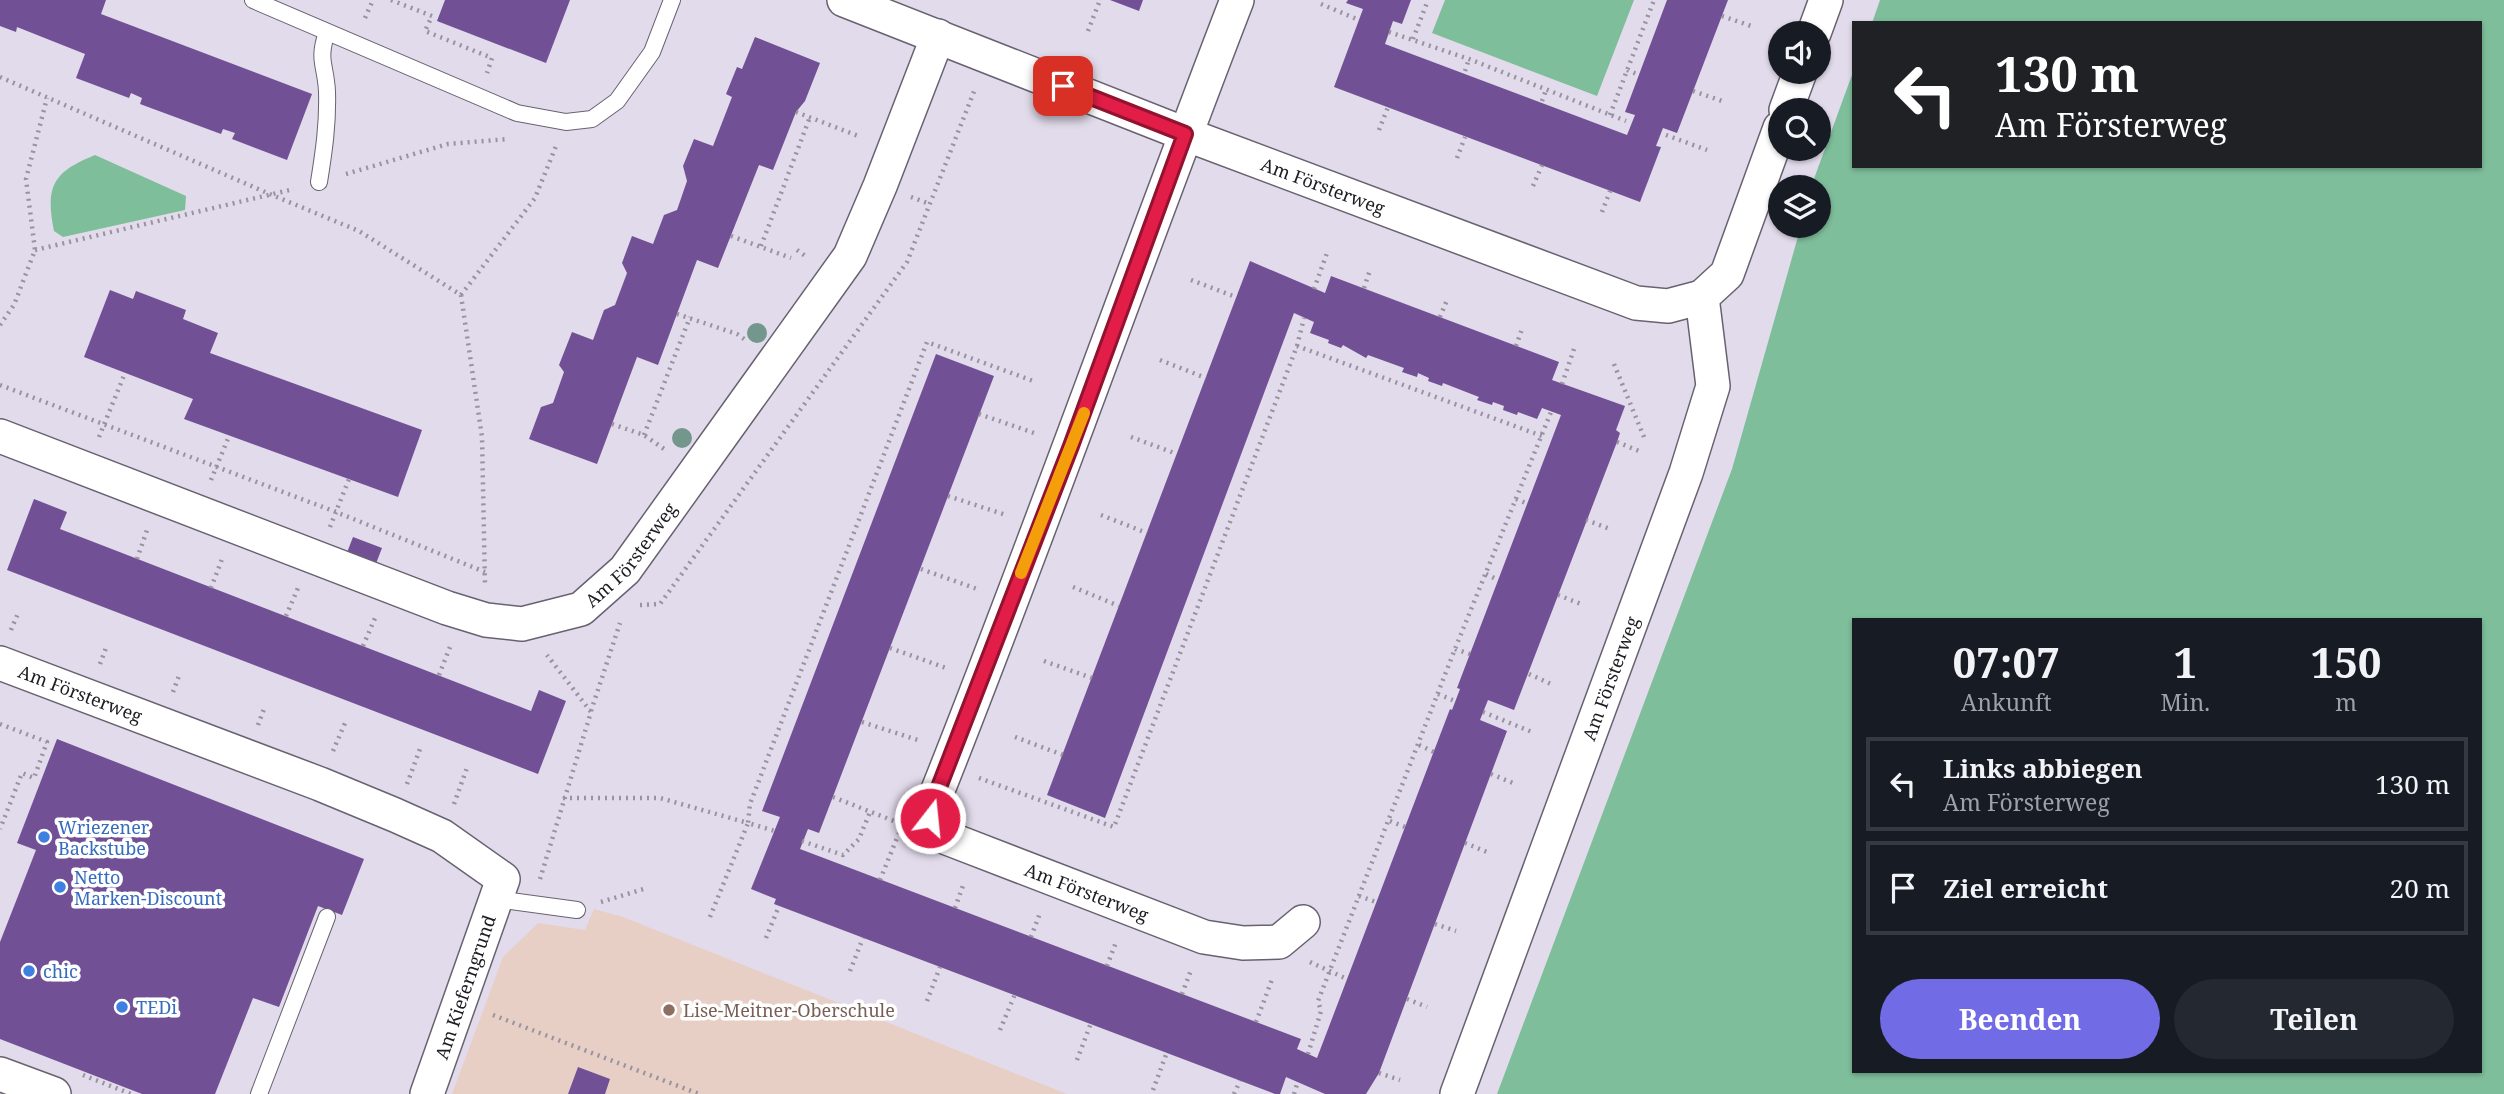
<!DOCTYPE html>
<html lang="de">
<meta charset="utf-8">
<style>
body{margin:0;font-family:"Noto Serif",serif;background:#242831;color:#f1f3f6;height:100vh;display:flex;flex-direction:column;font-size:26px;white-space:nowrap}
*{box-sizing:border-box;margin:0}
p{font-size:23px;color:#9ea1a6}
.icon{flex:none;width:38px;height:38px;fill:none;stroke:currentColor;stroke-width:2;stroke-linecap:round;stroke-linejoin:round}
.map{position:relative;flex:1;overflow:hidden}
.details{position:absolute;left:1852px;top:618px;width:630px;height:455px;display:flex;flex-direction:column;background:#171b24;border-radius:0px;box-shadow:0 2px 5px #0004}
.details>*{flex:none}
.guide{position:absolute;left:1852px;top:21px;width:630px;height:147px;border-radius:0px;box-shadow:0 2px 5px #0004;background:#202124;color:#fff;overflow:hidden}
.fabs{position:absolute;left:1768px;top:21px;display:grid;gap:14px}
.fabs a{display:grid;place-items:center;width:63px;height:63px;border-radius:50%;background:#171b24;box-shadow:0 2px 5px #0004;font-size:35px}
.pin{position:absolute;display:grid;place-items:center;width:60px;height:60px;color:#fff;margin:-30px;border-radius:14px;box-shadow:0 4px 10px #0006}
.me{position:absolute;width:77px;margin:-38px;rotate:16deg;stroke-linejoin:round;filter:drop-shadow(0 0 5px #0008)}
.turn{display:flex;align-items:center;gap:24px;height:147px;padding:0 28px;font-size:32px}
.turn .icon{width:91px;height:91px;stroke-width:2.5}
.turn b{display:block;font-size:49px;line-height:60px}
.eta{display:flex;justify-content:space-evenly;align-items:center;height:119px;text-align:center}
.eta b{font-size:42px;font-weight:700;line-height:49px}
.button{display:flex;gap:14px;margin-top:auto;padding:14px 28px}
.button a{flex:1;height:80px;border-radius:42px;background:#716be5;color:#fff;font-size:28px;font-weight:700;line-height:80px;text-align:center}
.button a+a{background:#242831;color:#f1f3f6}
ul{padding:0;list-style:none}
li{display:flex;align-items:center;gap:21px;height:94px;margin:0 14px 10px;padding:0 14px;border:4px solid #363941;border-radius:0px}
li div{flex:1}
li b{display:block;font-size:26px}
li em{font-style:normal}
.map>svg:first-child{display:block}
</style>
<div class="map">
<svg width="2504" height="1094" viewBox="0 0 2504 1094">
<rect width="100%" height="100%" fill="#e2dbeb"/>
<!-- education -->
<path fill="#e7cfc6" d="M594,909L623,917L1067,1094H452L503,957L538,923L585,930Z"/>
<!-- green -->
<path fill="#7ebe9b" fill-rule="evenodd" d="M1445,0H1634L1597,96L1432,33Z
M1880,0H2504V1094H1497L1732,469L1801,226H1818V187H1811L1853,72V166H2480V23H1872ZM1853,620H2480V1071H1853Z
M95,155L186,196L185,210L63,237L54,231C45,186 53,172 95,155Z"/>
<!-- building -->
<path fill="#715095" d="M0,0H106L101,14L312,94L287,160L232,139L235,133L223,129L221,134L140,104L142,98L131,93L129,98L76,78L85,54L17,27L16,32L0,26Z
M445,0H570L546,63L437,21Z
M1110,0H1143L1139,11Z
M1348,0H1411L1402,24L1393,21L1385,44L1627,135L1635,115L1625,112L1667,0H1728L1677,133L1663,128L1656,146L1661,147L1640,202L1334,87L1363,9L1346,3Z
M755,37L820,63L805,101L796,112L773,170L759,165L718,268L697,260L658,365L637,357L597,464L529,439L541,407L553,403L564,372L559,365L572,332L593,340L604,310L615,305L627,273L622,263L632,236L653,244L664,215L677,210L687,181L683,166L694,139L713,146L732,97L726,94L737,67L742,69Z
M1250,261L1325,293L1331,276L1559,362L1552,380L1625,406L1616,430L1620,433L1617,442L1514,710L1488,700L1480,720L1507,731L1379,1073L1366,1094H1325L1286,1077L1280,1094H1275L774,904L776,899L751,889L780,817L762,811L936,354L994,376L819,833L808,829L800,849L1301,1039L1297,1049L1317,1058L1450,709L1452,710L1460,689L1457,688L1561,415L1542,408L1537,419L1518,412L1517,415L1503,410L1504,406L1493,402L1492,405L1477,400L1479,397L1443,383L1442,386L1428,381L1429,378L1418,373L1417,377L1402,372L1404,368L1368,355L1366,358L1343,345L1341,348L1328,343L1329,340L1310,333L1314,322L1294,313L1105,818L1047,795Z
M110,290L133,299L136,291L186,310L183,319L218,333L210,353L422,430L398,497L184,419L193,399L84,357Z
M34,499L67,512L60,529L531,711L539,690L566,701L538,774L7,570Z
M353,537L382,548L372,574L343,563Z
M57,739L364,859L342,915L318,906L279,1007L253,998L215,1094H142L0,1039V942L36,850L17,843Z
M578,1067L610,1079L605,1094H568Z"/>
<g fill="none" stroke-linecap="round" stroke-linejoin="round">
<!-- service casing -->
<g stroke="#686270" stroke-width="18">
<path id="service" d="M253,0L517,113L566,122L592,119L617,101L652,52L672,0
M319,182C324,151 328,123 327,92C326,65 317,61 327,32
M496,899L577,910
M259,1094L327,917"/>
</g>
<!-- minor casing -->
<g stroke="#686270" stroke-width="36">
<g id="minor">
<path id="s1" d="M844,0L1185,134L1636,303L1668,306L1702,297"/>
<path id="s2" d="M1237,0C1134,266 1040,535 934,800L930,818L947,838L1204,937L1243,943L1279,942L1303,922"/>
<path d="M1814,33L1826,0"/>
<path d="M1786,110L1800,72"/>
<path id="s3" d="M0,436L447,608L486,620L522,624L581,609L625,570L850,256L880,186L938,36"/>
<path id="s4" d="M0,663L320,784L395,815L442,836L503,879L427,1094"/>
<path d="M0,1074L54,1094"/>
<path id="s5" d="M1457,1094L1686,473L1713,386L1702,297L1727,274L1780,128"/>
</g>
</g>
<!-- path -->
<path stroke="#98939f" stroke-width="4.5" stroke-dasharray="2 5" stroke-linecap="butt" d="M391,0L432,16L425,31L492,58L487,73
M1321,4L1359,20
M1722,16L1754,27
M365,18L373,0
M1088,31L1100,0
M1389,32L1469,59L1626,121
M1413,39L1428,0
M1627,70L1639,75
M1465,71L1469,59
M0,77L272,195L359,231L461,295L482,437L485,585
M1693,91L1725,102
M1542,101L1546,90
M796,112L861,137
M1610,115L1654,0
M1379,130L1388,107
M1666,135L1707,150
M1457,158L1465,137
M346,174L448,144L508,139
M1533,186L1542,165
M911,197L930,204
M1602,212L1610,191
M731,236L791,258
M761,246L810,117
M35,250L294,189
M797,250L808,258
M1191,280L1236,297
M1364,288L1370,270
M1314,289L1327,253
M461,295L535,198L556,146
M677,314L737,334L747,341
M1440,317L1447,300
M0,325L14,305L35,250L26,179L47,98
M1297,346L1304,318
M1516,346L1522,329
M1160,360L1206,378
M1614,364L1644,437
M1562,384L1574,349
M0,385L336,512L485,572
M979,414L1037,434
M612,424L644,435L667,451
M644,435L690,317
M99,437L125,373
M1131,437L1177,454
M1617,442L1639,451
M211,480L229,436
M948,496L1006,515
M1516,499L1528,504
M1101,515L1147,533
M1586,520L1610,529
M330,527L349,479
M137,559L147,530
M921,569L980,590
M1486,574L1498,580
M1073,587L1119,606
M211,588L222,559
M1558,595L1581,604
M640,605L660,604L907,262L975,89
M286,616L298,588
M11,630L19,611
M363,646L375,618
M890,648L949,669
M1455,649L1470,654
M1044,661L1092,678
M100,664L107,645
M1529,674L1551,684
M439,675L450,647
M173,692L180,673
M1438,694L1455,701
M591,711L620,623
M1483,712L1532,732
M862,722L921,741
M0,724L47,742L34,778L22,773L0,829
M258,725L265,706
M1015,737L1063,755
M1419,745L1434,752
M333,751L345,723
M1491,774L1513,783
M979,778L1114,827L1297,346L1542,436
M407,784L420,749
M833,797L894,821
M563,798H660L748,823L750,804L927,342L1036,382
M454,804L468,765
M1390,821L1405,827
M802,841L843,855L859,839L870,812
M1465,843L1487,852
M540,879L591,712L547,655
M880,880L899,833
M1359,896L1376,902
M601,902L647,888
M955,908L964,883
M710,917L748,823L775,831
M1435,924L1456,931
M1031,937L1040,913
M766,938L779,906
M1310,962L1347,979
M1107,966L1116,942
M850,971L863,938
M1182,994L1191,970
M1407,999L1427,1007
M927,1001L940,967
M493,1015L699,1094
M1256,1022L1273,977
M1000,1030L1015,994
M1308,1054L1321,1011L1318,1001L1455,649L1551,412
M1077,1060L1091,1023
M1379,1073L1400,1080
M83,1075L131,1094
M1153,1090L1167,1052
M1234,1094L1240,1081
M1294,1094L1298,1081"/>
<!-- service -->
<use href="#service" stroke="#fff" stroke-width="16"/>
<!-- minor -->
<use href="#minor" stroke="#fff" stroke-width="33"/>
</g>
<!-- trees -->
<g fill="#73968d">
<circle cx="757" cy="333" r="10"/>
<circle cx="682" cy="438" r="10"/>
</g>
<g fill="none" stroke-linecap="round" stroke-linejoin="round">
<!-- route casing -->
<g stroke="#92132f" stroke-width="18">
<path id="route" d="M930,818L934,800L1071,446L1185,134L1063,86"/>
</g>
<!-- route -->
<use href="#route" stroke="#e11d48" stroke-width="12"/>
<!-- slow -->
<path stroke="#f59e0b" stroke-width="12" d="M1021,573L1084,413"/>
</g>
<!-- markers -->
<g fill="#3f7fe0" stroke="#fff" stroke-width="2.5">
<circle cx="44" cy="837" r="7"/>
<circle cx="60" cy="887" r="7"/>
<circle cx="29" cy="971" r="7"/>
<circle cx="122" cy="1007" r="7"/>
</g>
<circle fill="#8d6e63" stroke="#fff" stroke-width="2.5" cx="669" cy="1010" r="7"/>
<g text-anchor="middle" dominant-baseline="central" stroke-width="7" stroke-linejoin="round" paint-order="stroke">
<!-- street labels -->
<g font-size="18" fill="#1e1b21" stroke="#fff">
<text stroke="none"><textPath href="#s1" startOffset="514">Am Försterweg</textPath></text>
<text stroke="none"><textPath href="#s3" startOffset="691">Am Försterweg</textPath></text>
<text stroke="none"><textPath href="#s5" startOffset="443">Am Försterweg</textPath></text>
<text stroke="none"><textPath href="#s4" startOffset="86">Am Försterweg</textPath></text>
<text stroke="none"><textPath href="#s2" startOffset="1050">Am Försterweg</textPath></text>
<text transform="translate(465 987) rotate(-71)">Am Kieferngrund</text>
</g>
<!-- shop labels -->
<g font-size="18" fill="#366cbe" stroke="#fff" text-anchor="start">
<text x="58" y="827">Wriezener<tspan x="58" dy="21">Backstube</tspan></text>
<text x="74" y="877">Netto<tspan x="74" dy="21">Marken-Discount</tspan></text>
<text x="43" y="971">chic</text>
<text x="136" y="1007">TEDi</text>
</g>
<!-- education labels -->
<g font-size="18" fill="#785e54" stroke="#fff" text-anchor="start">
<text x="683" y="1010">Lise-Meitner-Oberschule</text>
</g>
</g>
</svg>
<div class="fabs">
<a><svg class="icon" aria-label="sound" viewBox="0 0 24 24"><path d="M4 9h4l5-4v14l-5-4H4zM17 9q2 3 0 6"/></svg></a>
<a><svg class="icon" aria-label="search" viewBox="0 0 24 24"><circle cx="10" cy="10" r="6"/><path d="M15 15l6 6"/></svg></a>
<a><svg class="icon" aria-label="layers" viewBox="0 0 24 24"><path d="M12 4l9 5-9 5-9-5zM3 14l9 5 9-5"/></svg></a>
</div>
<div class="pin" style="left:1063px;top:86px;background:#d93025"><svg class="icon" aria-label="arrive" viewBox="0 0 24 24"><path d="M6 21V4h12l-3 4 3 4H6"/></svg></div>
<svg class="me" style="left:930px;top:818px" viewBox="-20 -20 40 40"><circle r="17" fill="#e11d48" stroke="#fff" stroke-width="3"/><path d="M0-11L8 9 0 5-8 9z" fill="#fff"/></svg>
<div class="guide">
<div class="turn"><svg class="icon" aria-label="left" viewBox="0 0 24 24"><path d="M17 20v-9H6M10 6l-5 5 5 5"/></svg><div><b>130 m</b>Am Försterweg</div></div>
</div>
<section class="details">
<div class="eta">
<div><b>07:07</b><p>Ankunft</p></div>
<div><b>1</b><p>Min.</p></div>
<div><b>150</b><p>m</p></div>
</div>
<ul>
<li><svg class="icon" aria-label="left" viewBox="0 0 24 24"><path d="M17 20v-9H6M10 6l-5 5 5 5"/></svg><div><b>Links abbiegen</b><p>Am Försterweg</p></div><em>130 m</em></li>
<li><svg class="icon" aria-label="arrive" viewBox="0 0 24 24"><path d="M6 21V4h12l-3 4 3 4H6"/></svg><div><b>Ziel erreicht</b></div><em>20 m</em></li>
</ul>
<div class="button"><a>Beenden</a><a>Teilen</a></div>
</section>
</div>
